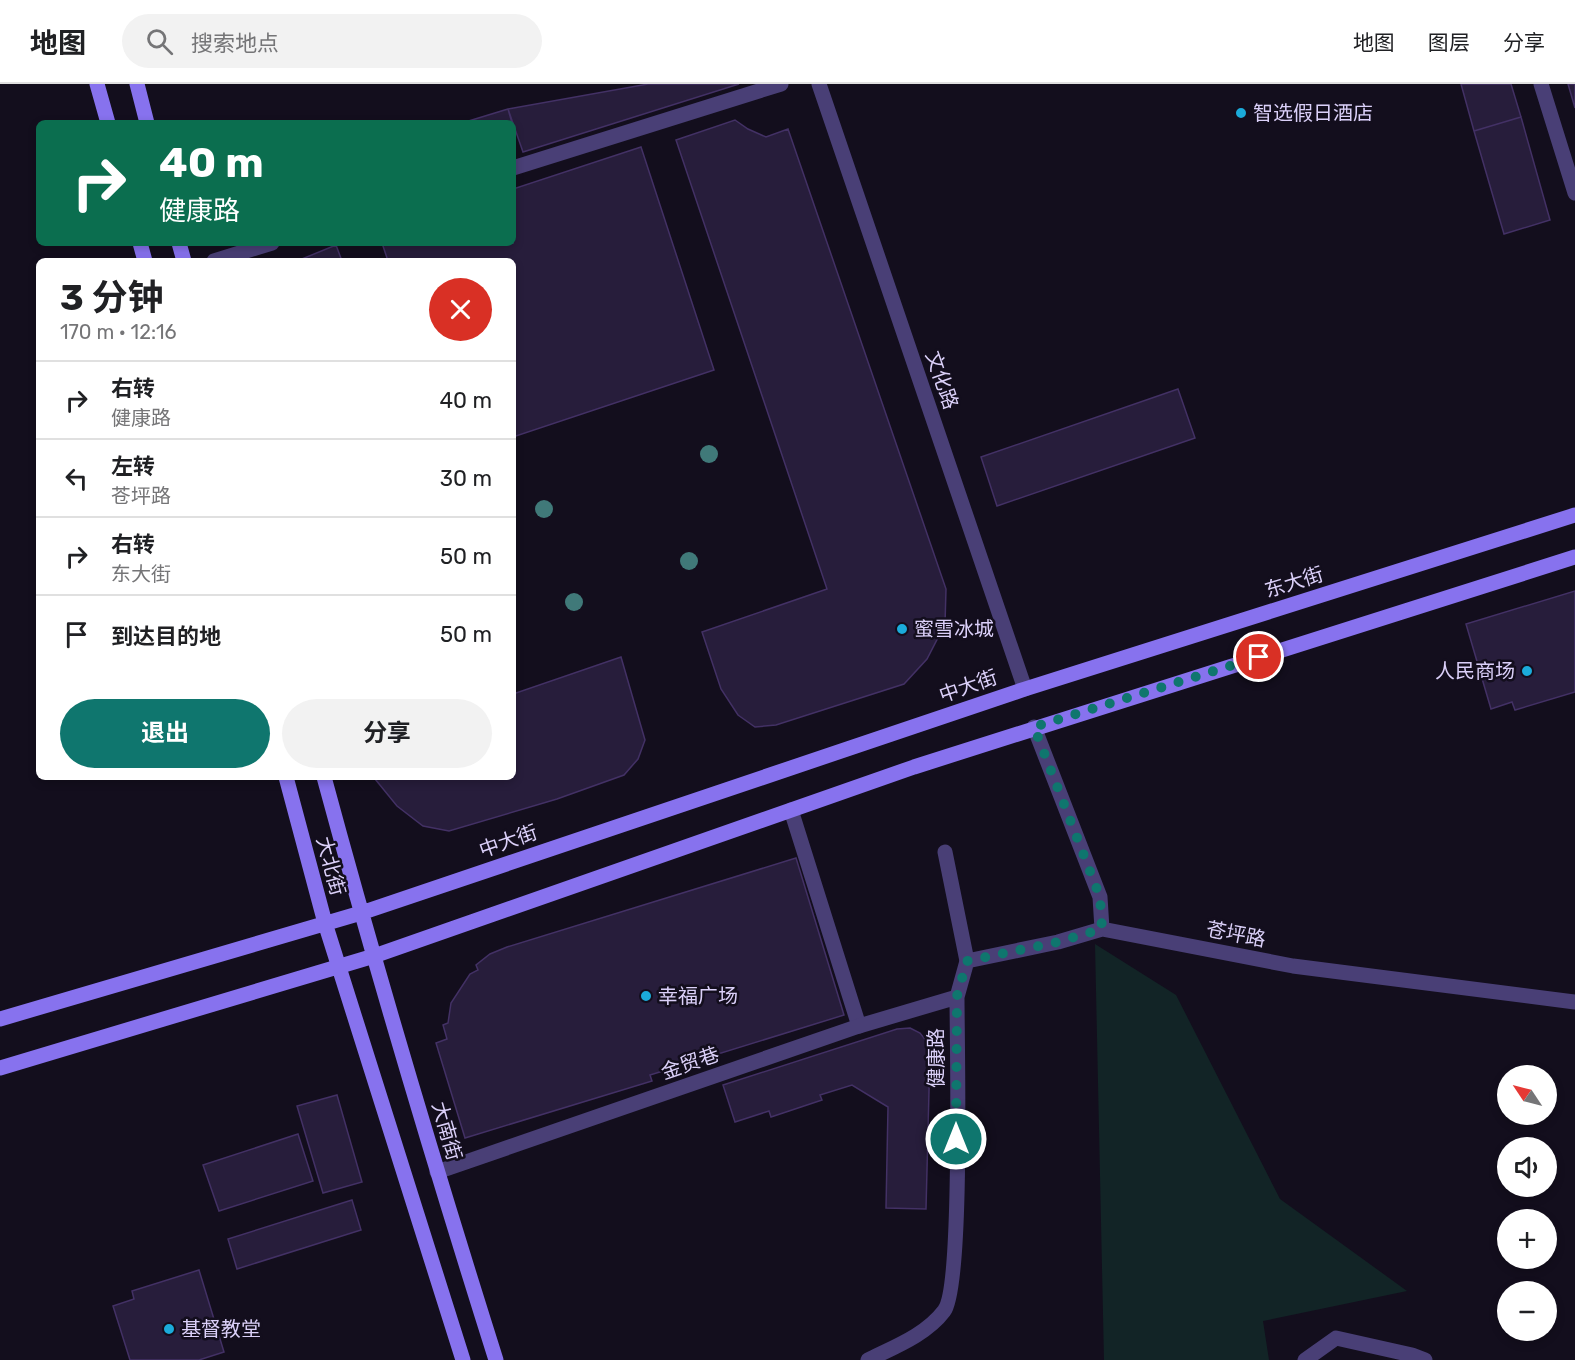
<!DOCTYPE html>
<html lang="zh">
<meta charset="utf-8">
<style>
body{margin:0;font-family:Rubik,"Noto Sans SC",sans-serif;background:#f2f2f2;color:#202124;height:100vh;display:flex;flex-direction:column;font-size:22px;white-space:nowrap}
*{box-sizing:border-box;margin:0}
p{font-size:20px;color:#757577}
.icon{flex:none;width:33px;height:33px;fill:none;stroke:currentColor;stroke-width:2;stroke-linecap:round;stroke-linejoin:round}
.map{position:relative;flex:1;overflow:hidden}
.panel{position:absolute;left:36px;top:174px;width:480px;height:522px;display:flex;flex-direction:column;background:#fff;border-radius:9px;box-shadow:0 3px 9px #0003}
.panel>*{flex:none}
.banner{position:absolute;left:36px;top:36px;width:480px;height:126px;border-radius:9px;box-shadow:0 3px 9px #0003;background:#0b6e4f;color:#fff;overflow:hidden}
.needle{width:39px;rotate:305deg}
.tools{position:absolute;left:1497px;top:981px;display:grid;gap:12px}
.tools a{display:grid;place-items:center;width:60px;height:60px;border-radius:50%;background:#fff;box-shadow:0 3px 9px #0003;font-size:30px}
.pin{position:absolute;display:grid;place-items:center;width:51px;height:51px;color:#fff;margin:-26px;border:3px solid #fff;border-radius:50%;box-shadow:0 2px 6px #0007}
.me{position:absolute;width:66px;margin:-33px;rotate:0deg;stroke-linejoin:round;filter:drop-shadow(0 0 4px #0008)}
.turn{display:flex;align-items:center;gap:21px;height:126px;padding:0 24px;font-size:27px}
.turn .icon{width:78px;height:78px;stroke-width:2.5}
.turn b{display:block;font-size:42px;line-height:51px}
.round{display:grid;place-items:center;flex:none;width:63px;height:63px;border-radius:32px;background:#f2f2f2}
.head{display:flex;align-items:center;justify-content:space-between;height:102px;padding:0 24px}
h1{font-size:36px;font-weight:700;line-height:45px}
.action{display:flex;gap:12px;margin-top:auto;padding:12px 24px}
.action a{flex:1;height:69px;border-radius:36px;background:#0f766e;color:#fff;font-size:24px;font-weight:700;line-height:69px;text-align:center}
.action a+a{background:#f2f2f2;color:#202124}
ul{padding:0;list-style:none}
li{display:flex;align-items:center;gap:18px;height:78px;padding:0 24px;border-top:2px solid #e0e0e0}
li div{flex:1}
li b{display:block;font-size:22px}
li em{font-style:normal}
header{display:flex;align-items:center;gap:36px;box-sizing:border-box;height:84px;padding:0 30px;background:#fff;border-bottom:2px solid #e0e0e0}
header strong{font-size:28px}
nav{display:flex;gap:33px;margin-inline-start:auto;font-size:21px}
.search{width:420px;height:54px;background:#f2f2f2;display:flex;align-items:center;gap:15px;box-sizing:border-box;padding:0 21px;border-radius:33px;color:#757577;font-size:22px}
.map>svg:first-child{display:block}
</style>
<header>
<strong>地图</strong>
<div class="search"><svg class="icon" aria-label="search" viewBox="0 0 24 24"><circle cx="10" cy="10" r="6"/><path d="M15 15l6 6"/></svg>搜索地点</div>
<nav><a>地图</a><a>图层</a><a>分享</a></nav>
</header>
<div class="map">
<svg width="1575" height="1276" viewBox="0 0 1575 1276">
<rect width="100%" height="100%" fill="#130e1d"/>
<!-- green -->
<path fill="#122426" d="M1095,860L1176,911L1280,1115L1407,1207L1263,1237L1269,1276H1104Z"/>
<!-- building -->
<path fill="#271d3b" stroke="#433165" stroke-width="1.5" d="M648,0H739L523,68L508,25Z
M1461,0H1511L1521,33L1474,47Z
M1568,0H1575V24Z
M508,25L512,39H462Z
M1521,33L1550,136L1504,150L1474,47Z
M735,36L748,45L766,53L788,45L946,505L945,540L927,575L904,600L776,641L755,643L738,631L721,605L702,548L827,505L676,56Z
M641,63L714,286L513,353V177H388L382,159H513V105Z
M336,161L342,177H297Z
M1178,305L1195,354L997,422L981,373Z
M1575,507V608L1515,626L1512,618L1491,625L1466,540Z
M621,573L645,656L638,675L624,691L557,715L449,747L423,742L397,722L375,695L513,693V610Z
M796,774L844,931L650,991L652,997L465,1054L436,959L447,955L443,941L448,939L451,919L470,890L478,886L476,881L490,870L507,863Z
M910,944L920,949L928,959L930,968L926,1125L886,1124L888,1023L852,1001L820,1011L822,1016L771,1033L769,1027L735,1038L723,1001L897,945Z
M337,1011L362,1098L323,1109L297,1022Z
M298,1050L313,1097L219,1127L203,1081Z
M352,1116L361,1146L237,1185L228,1155Z
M199,1186L224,1268L199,1276H130L113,1222L134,1215L132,1207Z"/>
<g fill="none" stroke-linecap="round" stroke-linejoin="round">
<!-- service -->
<path stroke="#493f76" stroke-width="15" d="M513,84L781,0
M214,177L272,159
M945,768L967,877"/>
<!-- pedestrian -->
<path stroke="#493f76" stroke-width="15" d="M1541,0L1575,109
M791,726L859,942"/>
<!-- minor -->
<path stroke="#493f76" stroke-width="15" d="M819,0L1025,605
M1034,643L1100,813L1102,845
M437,1088L859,942L957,913
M868,1276C894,1263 926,1251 944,1227C963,1204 957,958 957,913L967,877L1058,858L1102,845L1293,882L1575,918
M1305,1276L1336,1254L1412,1271L1425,1276"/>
<!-- secondary -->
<path stroke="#8772ee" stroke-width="15" d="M97,0L108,39
M137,0L147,39
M140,159L145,177
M179,159L184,177
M286,693L325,839L463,1276
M324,693C377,889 435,1083 496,1276
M0,935L361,829L1025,605L1575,431
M0,984L374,872L914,683L1575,473"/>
</g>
<!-- trees -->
<g fill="#407979">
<circle cx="709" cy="370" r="9"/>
<circle cx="544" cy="425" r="9"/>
<circle cx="689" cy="477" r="9"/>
<circle cx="574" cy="518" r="9"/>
</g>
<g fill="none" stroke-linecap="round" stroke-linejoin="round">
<!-- route -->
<path stroke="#0f766e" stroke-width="10" stroke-dasharray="0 18" d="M956,1055L957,912L967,877L1058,858L1102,845L1100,813L1034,643L1259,573"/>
</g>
<!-- markers -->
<g fill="#1babda" stroke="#130e1d" stroke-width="2">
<circle cx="1241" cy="29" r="6"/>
<circle cx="902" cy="545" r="6"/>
<circle cx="1527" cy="587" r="6"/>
<circle cx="646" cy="912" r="6"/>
<circle cx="169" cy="1245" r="6"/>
</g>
<g text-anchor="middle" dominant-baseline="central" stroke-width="5" stroke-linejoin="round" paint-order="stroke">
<!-- poi labels -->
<g font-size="20" fill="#dbd0f9" stroke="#130e1d" text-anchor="start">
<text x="1253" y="29">智选假日酒店</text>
<text x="914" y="545">蜜雪冰城</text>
<text x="1515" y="587" text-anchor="end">人民商场</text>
<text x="658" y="912">幸福广场</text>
<text x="181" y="1245">基督教堂</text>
</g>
<!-- street labels -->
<g font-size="20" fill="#dbd0f9" stroke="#130e1d">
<text transform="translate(942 296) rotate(71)">文化路</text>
<text transform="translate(1294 498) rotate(-17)">东大街</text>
<text transform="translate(968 602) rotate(-19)">中大街</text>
<text transform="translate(508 757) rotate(-19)">中大街</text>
<text transform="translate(331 782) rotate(75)">大北街</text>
<text transform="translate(1236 850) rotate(11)">苍坪路</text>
<text transform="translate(936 974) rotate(-90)">健康路</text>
<text transform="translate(690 979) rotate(-19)">金贸巷</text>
<text transform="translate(447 1047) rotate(74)">大南街</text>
</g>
</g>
</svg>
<div class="tools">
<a><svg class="needle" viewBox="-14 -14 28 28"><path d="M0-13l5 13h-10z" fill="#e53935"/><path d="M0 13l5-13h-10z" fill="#757577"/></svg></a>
<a><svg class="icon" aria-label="sound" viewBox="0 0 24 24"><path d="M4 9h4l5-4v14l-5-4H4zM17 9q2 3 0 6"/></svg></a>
<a>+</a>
<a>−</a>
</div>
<div class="pin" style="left:1259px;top:573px;background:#d93025"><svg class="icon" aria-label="arrive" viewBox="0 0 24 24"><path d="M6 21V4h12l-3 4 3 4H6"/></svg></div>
<svg class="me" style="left:956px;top:1055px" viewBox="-20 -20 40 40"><circle r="17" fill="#0f766e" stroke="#fff" stroke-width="3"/><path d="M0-11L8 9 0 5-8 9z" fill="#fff"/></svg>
<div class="banner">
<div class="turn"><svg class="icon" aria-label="right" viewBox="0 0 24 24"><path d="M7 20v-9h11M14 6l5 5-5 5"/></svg><div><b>40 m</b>健康路</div></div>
</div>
<section class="panel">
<div class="head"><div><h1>3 分钟</h1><p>170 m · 12:16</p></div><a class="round" style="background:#d93025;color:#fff"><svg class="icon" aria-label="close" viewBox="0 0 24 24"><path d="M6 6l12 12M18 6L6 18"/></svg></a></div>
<ul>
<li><svg class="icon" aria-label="right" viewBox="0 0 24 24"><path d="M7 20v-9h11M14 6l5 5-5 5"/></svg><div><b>右转</b><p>健康路</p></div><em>40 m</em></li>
<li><svg class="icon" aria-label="left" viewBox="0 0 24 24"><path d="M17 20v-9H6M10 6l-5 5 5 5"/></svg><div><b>左转</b><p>苍坪路</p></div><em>30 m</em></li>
<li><svg class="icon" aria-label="right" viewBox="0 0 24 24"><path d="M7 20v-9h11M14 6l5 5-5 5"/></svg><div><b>右转</b><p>东大街</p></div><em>50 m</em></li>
<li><svg class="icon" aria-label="arrive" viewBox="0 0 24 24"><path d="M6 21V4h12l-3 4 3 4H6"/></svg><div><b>到达目的地</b></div><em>50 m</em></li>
</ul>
<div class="action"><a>退出</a><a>分享</a></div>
</section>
</div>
